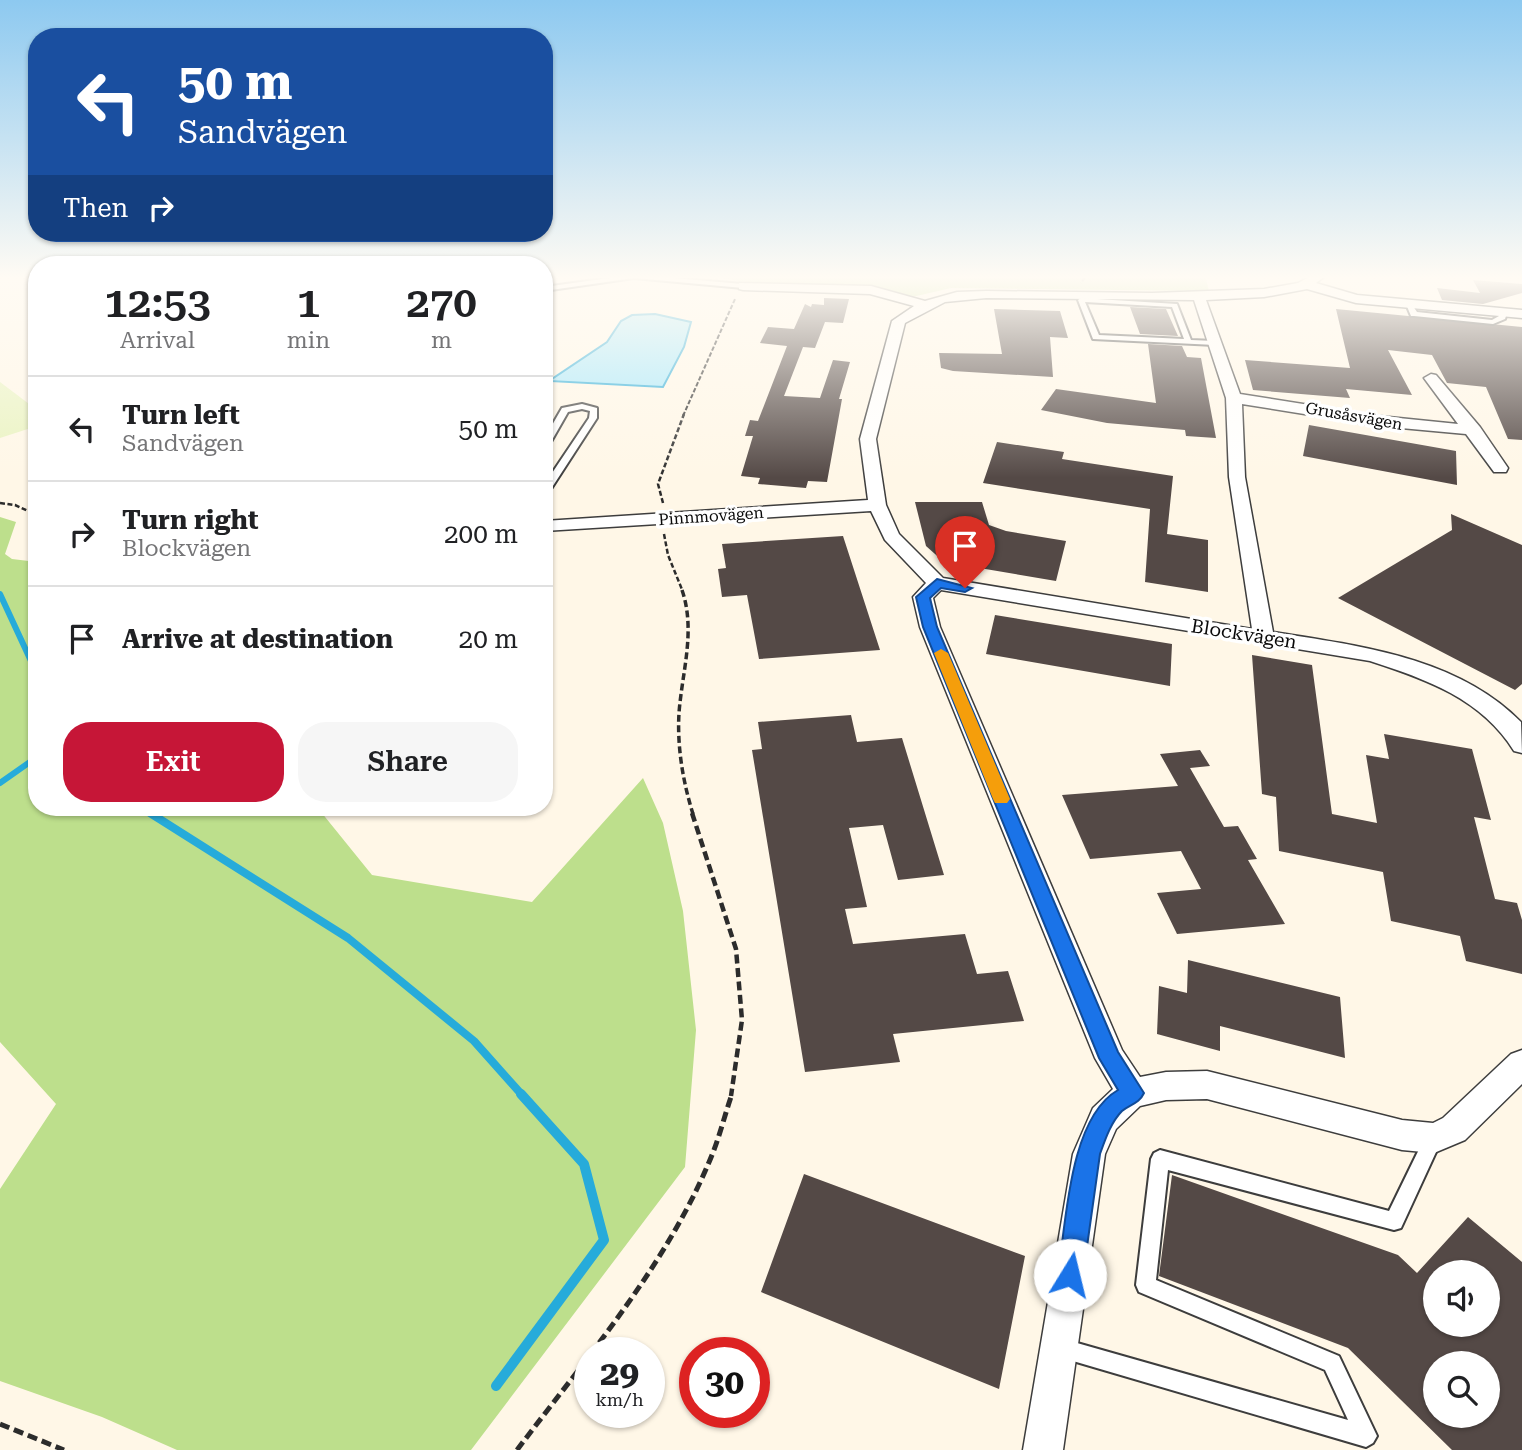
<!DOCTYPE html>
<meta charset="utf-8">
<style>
body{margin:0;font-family:"Roboto Serif",serif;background:#f6f6f6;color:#202124;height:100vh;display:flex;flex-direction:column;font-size:26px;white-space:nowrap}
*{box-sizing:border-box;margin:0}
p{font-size:23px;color:#757577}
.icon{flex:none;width:38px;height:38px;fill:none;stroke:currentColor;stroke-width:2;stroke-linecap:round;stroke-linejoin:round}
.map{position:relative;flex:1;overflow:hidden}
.drawer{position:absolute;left:28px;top:256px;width:525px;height:560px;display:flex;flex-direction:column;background:#fff;border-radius:28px;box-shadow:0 2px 5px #0004}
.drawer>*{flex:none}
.top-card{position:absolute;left:28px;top:28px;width:525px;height:214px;border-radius:28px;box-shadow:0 2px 5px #0004;background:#1a4fa0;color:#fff;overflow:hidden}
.fabs{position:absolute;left:1423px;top:1260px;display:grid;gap:14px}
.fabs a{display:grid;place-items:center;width:77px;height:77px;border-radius:50%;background:#fff;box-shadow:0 2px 5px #0004;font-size:35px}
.speed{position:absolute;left:574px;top:1337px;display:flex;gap:14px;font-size:35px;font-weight:700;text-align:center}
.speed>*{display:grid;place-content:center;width:91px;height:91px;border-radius:50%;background:#fff;box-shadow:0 2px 5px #0004;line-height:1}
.speed small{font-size:18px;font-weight:400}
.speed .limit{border:10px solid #d22;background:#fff;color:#111}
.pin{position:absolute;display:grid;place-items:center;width:60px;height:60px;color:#fff;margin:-72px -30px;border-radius:50% 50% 50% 0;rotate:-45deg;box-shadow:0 0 7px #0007}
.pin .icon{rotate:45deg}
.me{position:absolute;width:77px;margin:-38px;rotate:9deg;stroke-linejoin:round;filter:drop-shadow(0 0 5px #0008)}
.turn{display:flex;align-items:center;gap:24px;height:147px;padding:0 35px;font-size:32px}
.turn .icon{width:91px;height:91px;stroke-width:2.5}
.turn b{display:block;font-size:49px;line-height:60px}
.then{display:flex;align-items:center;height:66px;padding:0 35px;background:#0003;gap:14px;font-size:26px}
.eta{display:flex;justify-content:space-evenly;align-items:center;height:119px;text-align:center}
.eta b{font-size:42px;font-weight:600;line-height:49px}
.action{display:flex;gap:14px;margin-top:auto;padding:14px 35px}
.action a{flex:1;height:80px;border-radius:28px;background:#c61637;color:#fff;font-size:28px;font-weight:600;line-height:80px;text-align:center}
.action a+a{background:#f6f6f6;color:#202124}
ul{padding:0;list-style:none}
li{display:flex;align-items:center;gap:21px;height:105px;padding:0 35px;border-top:2px solid #e0e0e0}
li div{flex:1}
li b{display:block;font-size:26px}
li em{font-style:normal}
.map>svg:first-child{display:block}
</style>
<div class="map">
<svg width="1522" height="1450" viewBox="0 0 1522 1450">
<rect width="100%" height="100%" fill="#fff7e7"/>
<!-- forest -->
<path fill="#bddf8c" d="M711,276H1205L1209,291L951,288L912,297L884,289L757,284Z
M0,517L16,522L5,554L12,559L37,562V807H317L372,875L532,902L643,778L663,823L683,911L696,1030L685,1167L471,1450H177L102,1417L0,1381V1189L56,1104L0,1042Z"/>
<!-- pitch -->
<path fill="#e9f3c0" d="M0,382L37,410V426L0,438Z"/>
<!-- water -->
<path fill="#a6e8fc" stroke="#26abda" stroke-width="2" d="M655,314L691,322L684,347L663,387L549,381L607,342L621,321L632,315Z"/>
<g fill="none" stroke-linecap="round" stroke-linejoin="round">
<!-- stream-far2 -->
<path stroke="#26abda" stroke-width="6" d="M0,594L31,661H37
M0,783L37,757
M141,807L153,814"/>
<!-- stream-far1 -->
<path stroke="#26abda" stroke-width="8" d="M150,813L348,938L474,1041L523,1096"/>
<!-- stream -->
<path stroke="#26abda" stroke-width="10" d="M496,1386L604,1240L584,1164L521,1094"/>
</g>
<!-- building -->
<path fill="#544946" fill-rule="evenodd" d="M1473,280L1522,284V293L1483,304L1442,300L1437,288L1480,293Z
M824,298L849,299L843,323L825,322L815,348L803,347L784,396L820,398L833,360L850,362L839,399H842L827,482L808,481L806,488L758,484L760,478L741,476L753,436H745L750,420L758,421L787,346L760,343L768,327L794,329L805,304L811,307L812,304L824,305Z
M1130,307L1166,309L1178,336L1140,334Z
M994,309L1060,311L1068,338L1050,337L1053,377L953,371L941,368L939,353L1002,354Z
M1336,309L1522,327V440L1508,439L1486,387L1447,383L1432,355L1388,350L1412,395L1346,389L1350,398L1253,390L1245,360L1350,368Z
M1148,344L1182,346L1187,357L1201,358L1216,438L1186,436L1185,430L1107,423L1041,410L1056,389L1156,403Z
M1309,425L1456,451L1457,485L1303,456Z
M997,442L1064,452L1062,459L1173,476L1167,534L1208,540V592L1145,582L1150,509L983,483Z
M915,502H982L989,525L1006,531L1066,541L1056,581L944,562L926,546Z
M1451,514L1522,545V684L1515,690L1338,598L1452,530Z
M843,536L880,650L759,659L747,595L722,597L718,569L726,568L722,544Z
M995,615L1172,644L1170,686L986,654Z
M1252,655L1312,665L1332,814L1377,823L1366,755L1389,759L1384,734L1472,749L1491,820L1474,817L1495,899L1517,903L1522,920V974L1466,961L1460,936L1391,921L1383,872L1279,851L1276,797L1262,794Z
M851,715L857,742L902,738L944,875L898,880L883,825L849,828L867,907L845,909L853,944L965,934L977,974L1008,971L1024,1021L893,1034L900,1062L805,1072L752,750L762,749L758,722Z
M1200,750L1210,766L1190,768L1224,827L1238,826L1257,859L1248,860L1285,924L1177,934L1157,893L1201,889L1181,851L1090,859L1062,795L1178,786L1160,754Z
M1188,960L1340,997L1345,1058L1220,1026V1051L1157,1034L1159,986L1187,993Z
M804,1174L1025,1256L999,1389L761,1292Z
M1172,1175L1398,1255L1417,1273L1468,1217L1522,1262V1450H1452L1348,1348L1159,1276ZM1435,1272H1488V1325H1435ZM1435,1363H1488V1416H1435Z"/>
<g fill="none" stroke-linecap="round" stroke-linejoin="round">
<!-- lane casing -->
<g stroke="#3d3d3d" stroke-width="4">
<path id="lane" d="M624,276H650L743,284L746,286L743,288L634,278L544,291V287Z
M1081,298L1177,304L1191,340L1215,341L1219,343L1215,345L1093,339L1078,300ZM1085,302L1172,307L1184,339L1099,335Z
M1409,302L1411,303L1417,312L1492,320L1499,316L1500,311L1507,313L1505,319L1493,324L1414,316H1411L1406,304Z
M582,404L597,408V418L549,492L544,495V485L589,418L590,411L582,409L568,412L548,447L544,450V439L562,408Z
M1433,1131L1439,1133L1442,1139L1401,1228L1394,1230L1168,1170L1156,1280L1339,1356L1377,1436L1373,1443L1366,1447L1056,1356L1053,1349L1056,1342L1063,1339L1348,1420L1325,1370L1139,1292L1136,1285L1151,1159L1154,1153L1160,1150L1389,1211L1427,1133Z"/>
</g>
<!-- street casing -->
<g stroke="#3d3d3d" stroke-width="3">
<path id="street" d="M1311,276H1325L1316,283L1357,295L1522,310V318L1356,303L1307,289L1264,297L1206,300L1240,394L1379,416L1458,424L1424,378L1431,374L1436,375L1480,427L1508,468L1506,472H1494L1466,434L1379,426L1242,404L1245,477L1273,632C1360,646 1457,657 1521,722L1522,753L1514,751C1482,699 1426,679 1370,661L941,590L933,598L940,627L1122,1050L1140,1077L1166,1072L1207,1071L1402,1120L1433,1123L1443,1118L1511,1054L1522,1050V1084L1465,1140L1434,1153L1402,1150L1207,1099L1166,1100L1140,1106L1116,1129L1105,1154L1063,1450H1023L1073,1154L1093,1108L1113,1089L1095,1058L920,627L913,597L926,583L885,540L871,511L544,531V521L868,500L860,439L892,321L914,306L870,294L743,290L739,289V283L871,286L925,301L957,292L986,291L1152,293L1264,289L1298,283ZM986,298L1194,300L1226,398L1229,477L1252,629L943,578L899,534L886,505L876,439L905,323L945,302Z"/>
</g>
<!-- path-far4 -->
<path stroke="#2c2c2c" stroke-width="2" stroke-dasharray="4.5 2" stroke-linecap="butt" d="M1049,276H1086L1081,283
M683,416L735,299"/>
<!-- path-far3 -->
<path stroke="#2c2c2c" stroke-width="2.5" stroke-dasharray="5 2.5" stroke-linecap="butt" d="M0,503L15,505L37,515
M663,503L658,484L684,414
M664,534L668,555L683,592"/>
<!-- path-far2 -->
<path stroke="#2c2c2c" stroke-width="3.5" stroke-dasharray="7 3.5" stroke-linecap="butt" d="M682,590C696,631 682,672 679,713C677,747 683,782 693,814"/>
<!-- path-far1 -->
<path stroke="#2c2c2c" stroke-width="4.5" stroke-dasharray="9 4.5" stroke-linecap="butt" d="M692,813L736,949L742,1020L731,1096"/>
<!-- path -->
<path stroke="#2c2c2c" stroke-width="5" stroke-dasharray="10 5" stroke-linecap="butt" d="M0,1424L64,1450
M517,1450C587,1357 668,1264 712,1155C720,1135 725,1114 732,1094"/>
<!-- lane -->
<use href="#lane" fill="#fff" fill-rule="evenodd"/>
<!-- street -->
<use href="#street" fill="#fff" fill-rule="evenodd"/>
</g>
<!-- sky -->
<linearGradient id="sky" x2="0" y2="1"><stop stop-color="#8dc9f0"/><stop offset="0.58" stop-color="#fffbf4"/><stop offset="1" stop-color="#fffbf4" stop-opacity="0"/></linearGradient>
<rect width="1522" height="478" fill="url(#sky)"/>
<!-- route -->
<path fill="#1a73e8" stroke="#114b97" stroke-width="2" d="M937,579L972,588L965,592L941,588L930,598L937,627L1118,1052L1144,1093C1139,1104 1130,1104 1122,1111C1111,1122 1105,1140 1100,1154L1083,1275L1079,1284L1070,1287L1061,1284L1058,1275C1066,1223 1069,1118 1118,1090L1099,1058L923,627L916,597Z"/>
<!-- slow -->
<path fill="#f59e0b" d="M941,649L948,653L1010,799L1007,803H995L993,799L934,653Z"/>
<g text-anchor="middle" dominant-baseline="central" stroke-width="7" stroke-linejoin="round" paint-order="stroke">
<!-- far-street labels -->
<g font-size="16" fill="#0a0a0a" stroke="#fff">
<text transform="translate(1354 416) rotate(10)">Grusåsvägen</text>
<text transform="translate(711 516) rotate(-4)">Pinnmovägen</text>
</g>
<!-- street labels -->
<g font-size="19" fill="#0a0a0a" stroke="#fff">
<text transform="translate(1244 634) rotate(9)">Blockvägen</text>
</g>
</g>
</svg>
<div class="fabs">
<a><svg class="icon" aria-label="sound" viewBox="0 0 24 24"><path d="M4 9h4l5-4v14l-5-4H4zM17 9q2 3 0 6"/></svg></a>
<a><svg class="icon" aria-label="search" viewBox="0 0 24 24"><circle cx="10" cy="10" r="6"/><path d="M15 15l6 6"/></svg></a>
</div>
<div class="speed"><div>29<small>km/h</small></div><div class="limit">30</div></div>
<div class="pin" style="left:965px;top:588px;background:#d93025"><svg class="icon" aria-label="arrive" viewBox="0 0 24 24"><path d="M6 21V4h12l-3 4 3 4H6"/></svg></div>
<svg class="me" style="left:1070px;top:1275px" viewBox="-20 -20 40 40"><circle r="19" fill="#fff"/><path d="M0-13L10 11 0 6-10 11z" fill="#1a73e8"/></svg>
<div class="top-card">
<div class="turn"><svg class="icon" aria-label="left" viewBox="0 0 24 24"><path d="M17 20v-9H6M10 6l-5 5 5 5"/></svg><div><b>50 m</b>Sandvägen</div></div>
<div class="then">Then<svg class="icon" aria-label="right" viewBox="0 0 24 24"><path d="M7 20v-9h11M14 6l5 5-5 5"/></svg></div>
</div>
<section class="drawer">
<div class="eta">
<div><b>12:53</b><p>Arrival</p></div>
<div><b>1</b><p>min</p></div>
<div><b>270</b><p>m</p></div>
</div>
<ul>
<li><svg class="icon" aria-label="left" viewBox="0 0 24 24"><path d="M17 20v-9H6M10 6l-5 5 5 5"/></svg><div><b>Turn left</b><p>Sandvägen</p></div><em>50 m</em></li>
<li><svg class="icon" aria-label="right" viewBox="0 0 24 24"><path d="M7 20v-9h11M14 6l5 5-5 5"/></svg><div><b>Turn right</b><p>Blockvägen</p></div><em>200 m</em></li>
<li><svg class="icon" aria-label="arrive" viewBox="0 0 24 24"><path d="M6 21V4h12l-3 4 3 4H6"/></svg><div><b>Arrive at destination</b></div><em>20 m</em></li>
</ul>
<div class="action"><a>Exit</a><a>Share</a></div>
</section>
</div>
